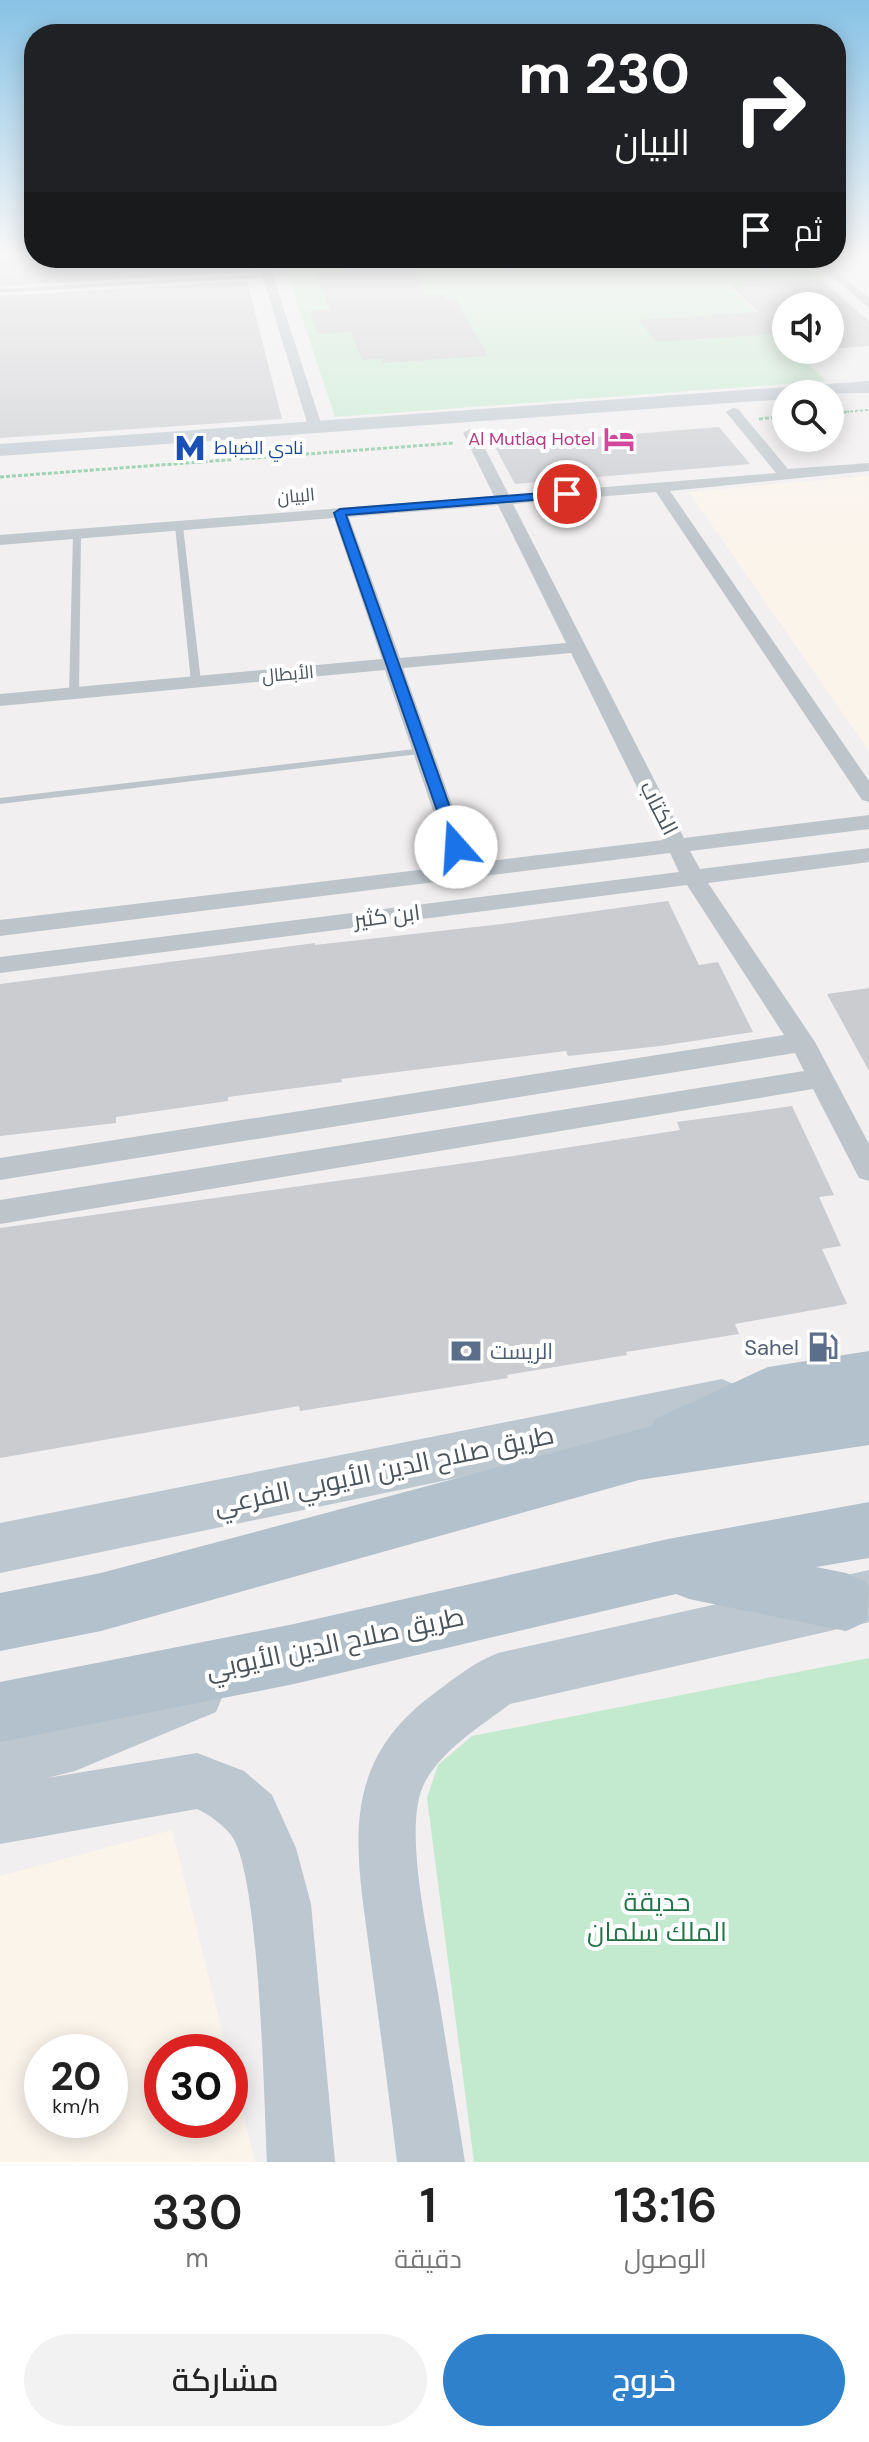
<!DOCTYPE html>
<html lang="ar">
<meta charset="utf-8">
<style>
body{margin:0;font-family:"DM Sans",Cairo,sans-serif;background:#f2f2f2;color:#222;direction:rtl;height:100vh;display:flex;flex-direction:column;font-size:30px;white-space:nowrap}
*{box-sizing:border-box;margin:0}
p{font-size:26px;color:#767676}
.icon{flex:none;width:44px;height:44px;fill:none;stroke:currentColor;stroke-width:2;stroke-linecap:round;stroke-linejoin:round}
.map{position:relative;height:2162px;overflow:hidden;direction:ltr}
.panel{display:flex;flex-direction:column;background:#fff;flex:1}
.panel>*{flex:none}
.banner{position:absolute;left:24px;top:24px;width:822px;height:244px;border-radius:32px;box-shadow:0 4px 20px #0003;direction:rtl;background:#202124;color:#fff;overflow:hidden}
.tools{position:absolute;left:772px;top:292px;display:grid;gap:16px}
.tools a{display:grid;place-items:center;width:72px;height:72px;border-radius:50%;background:#fff;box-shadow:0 4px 20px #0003;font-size:40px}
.speed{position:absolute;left:24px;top:2034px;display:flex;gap:16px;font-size:40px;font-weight:700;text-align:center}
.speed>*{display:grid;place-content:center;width:104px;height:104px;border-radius:50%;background:#fff;box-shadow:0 4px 20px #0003;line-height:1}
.speed small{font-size:20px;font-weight:400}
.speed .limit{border:12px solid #d22;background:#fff;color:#111}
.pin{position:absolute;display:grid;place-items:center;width:68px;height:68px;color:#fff;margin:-34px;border:4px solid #fff;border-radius:50%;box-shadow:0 2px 8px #0007}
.me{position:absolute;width:88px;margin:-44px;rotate:341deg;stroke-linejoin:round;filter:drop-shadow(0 0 6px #0008)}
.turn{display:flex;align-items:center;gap:28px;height:168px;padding:0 24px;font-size:36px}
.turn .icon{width:104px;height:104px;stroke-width:2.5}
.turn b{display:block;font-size:56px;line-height:68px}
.then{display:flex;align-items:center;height:76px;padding:0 24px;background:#0003;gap:16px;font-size:30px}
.eta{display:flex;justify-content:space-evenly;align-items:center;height:136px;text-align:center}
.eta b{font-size:48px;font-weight:600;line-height:56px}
.action{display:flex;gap:16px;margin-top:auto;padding:16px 24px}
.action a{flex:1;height:92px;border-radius:48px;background:#2f81cc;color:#fff;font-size:32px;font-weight:600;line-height:92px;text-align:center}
.action a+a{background:#f2f2f2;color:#222}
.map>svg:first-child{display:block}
</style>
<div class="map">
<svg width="869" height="2162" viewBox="0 0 869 2162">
<rect width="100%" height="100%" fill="#f1eff0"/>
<!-- commercial -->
<path fill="#faf4eb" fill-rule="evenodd" d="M869,476V751L689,492Z
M172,1830L227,2052H162V2120H230V2063L255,2162H0V1876ZM42,2052H110V2120H42Z"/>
<!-- green -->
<path fill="#c3eacf" d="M282,258H803L826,278L728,285L786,342V350H794L826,381L335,417Z
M869,1658V2162H474L427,1798L438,1765L472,1736Z"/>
<!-- building -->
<path fill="#caccd0" d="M0,253H34V258H242L245,272L0,286Z
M385,266L388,270L413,268L426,295L444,294L447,300L456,299L488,356L383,363L382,359L362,360L351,332L317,334L310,311L330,310L316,273L344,272L342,268Z
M820,279L869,321V346L830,349V306H786V340L780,334L657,342L638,320L758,312L730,285Z
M247,281L282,419L0,438V296Z
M719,427L750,464L515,484L494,445Z
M668,901L699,965L718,962L753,1032L660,1046L568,1056L566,1051L341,1079L342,1082L228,1097V1101L116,1117V1123L0,1136V984L315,943V945L502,924Z
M869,988V1071L827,994Z
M792,1106L834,1195L819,1197L841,1246L822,1249L847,1304L735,1324L739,1334L626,1352L627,1355L507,1375L508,1378L300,1411L299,1406L0,1458V1228L480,1161L680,1130L677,1122Z"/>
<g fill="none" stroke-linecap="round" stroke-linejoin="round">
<!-- path-far1 -->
<path stroke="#7fc49c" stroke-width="2" stroke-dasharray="3 2" stroke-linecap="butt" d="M830,413L869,410"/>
<!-- path -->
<path stroke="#7fc49c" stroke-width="3" stroke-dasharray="4 2" stroke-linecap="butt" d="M830,413L849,412
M759,419L786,416
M0,477L454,443"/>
<!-- lane -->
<path fill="#bdc5ca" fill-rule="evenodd" d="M269,274L267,277L0,293V289Z
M179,523L183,526L201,682L196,685L191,682L175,526Z
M77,531L81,534L79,694L74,697L69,694L73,534Z
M423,748L428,751L427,753L0,804V798Z"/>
<!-- street -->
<path fill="#bdc5ca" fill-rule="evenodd" d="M257,258H267L323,429L321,432L309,429Z
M810,258H822L869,298V308Z
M733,408L738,409L788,469L869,463V471L670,491L869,781V802L862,800L656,492L513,504L684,838L869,815V829L690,851L700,869L869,848V862L708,883L815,1042L869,1144V1181L859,1178L813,1089L0,1224V1200L804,1071L795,1053L0,1180V1158L784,1035L687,885L0,973V957L679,872L670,853L0,936V920L452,866L385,670L0,706V694L382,659L334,518L0,545V535L494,496L463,433L470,429L477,433L509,495L776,473L726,412ZM498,505L566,643L400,658L349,517ZM571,653L663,840L473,863L403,668Z"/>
<!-- secondary -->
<path fill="#bdc7cf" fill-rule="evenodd" d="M869,381V393L786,394V399L0,456V444Z
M722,1379L738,1386L745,1401L738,1416L722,1423L0,1573V1523Z
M869,1570V1622L510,1704C481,1726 443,1749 425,1782C401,1825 430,1943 438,1993C447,2049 456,2106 465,2162H397C389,2095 380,2029 371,1962C357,1853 334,1766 436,1692C456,1677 475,1662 498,1653Z
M197,1666L216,1674L224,1693L216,1712L75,1771L47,1778L197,1753L244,1771L272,1795L296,1848L311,1904L335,2162H267C264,2103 260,1872 231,1835C223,1825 209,1814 197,1809L0,1844V1734L75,1715Z"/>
<!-- primary -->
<path fill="#b2c1cb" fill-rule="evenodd" d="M869,1351V1445L639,1480L101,1631L0,1651V1593L101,1573L652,1426L655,1419L768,1367Z
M869,1502V1558L816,1567L846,1573L866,1582L869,1588L866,1622L846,1631L689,1599L676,1594L294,1684L0,1742V1682L294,1624L668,1539Z"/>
</g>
<!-- sky -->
<linearGradient id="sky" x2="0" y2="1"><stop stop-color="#87c2e5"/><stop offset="0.46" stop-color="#f9f8f8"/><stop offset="1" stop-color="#f9f8f8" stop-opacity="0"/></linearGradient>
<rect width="869" height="556" fill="url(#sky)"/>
<!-- route -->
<path fill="#1a73e8" stroke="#114b97" stroke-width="2" d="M567,491L572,494L570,497L346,515L464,847L456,852L451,851L334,513L340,509Z"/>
<!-- icons -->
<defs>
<g id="hotel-bare" transform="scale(2.4)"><path d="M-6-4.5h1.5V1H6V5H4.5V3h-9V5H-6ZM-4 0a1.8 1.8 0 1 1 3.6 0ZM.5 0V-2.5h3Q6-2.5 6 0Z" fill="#d1479c" stroke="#fff" stroke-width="2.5" paint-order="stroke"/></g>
<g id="metro-bare" transform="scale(2.4)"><path d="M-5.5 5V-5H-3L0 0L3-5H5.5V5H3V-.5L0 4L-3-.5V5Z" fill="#1a4fb4" stroke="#fff" stroke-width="2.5" paint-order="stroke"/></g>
<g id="fuel-bare" transform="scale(2.4)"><path d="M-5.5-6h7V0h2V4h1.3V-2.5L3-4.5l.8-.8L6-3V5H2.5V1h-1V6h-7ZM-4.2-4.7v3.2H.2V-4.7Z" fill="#5c6f8a" stroke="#fff" stroke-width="2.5" paint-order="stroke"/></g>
<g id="bank-bare" transform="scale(2.4)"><path d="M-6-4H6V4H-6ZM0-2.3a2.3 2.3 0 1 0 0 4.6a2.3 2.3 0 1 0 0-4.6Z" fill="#5c6f8a" stroke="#fff" stroke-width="2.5" paint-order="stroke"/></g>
</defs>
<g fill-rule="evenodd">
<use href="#hotel-bare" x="619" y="439"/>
<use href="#metro-bare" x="190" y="448"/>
<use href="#fuel-bare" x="823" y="1347"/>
<use href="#bank-bare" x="466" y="1351"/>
</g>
<g text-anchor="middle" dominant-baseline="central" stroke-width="8" stroke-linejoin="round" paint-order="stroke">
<!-- far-hotel labels -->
<g font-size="18" fill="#b23c85" stroke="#fff" text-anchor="end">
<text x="595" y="439">Al Mutlaq Hotel</text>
</g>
<!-- far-transit labels -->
<g font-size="18" fill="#164399" stroke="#fff" text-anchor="start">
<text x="214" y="448">نادي الضباط</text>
</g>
<!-- far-street labels -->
<g font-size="18" fill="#4a545a" stroke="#fff">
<text transform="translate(296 496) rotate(-5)">البيان</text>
<text transform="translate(288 674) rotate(-5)">الأبطال</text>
</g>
<!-- street labels -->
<g font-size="22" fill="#4a545a" stroke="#fff">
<text transform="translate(659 808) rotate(63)">الكتاب</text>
<text transform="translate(387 916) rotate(-7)">ابن كثير</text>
</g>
<!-- service labels -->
<g font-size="22" fill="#4e5e75" stroke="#fff" text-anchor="end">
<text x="799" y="1347">Sahel</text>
<text x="490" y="1351" text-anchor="start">الريست</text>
</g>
<!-- near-street labels -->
<g font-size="26" fill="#4a545a" stroke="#fff">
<text transform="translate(384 1470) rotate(-12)">طريق صلاح الدين الأيوبي الفرعي</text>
<text transform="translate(335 1643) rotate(-12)">طريق صلاح الدين الأيوبي</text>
</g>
<!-- near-park labels -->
<g font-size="26" fill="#227344" stroke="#fff">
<text x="657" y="1902">حديقة<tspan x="657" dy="30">الملك سلمان</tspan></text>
</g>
</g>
</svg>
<div class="tools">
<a><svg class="icon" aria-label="sound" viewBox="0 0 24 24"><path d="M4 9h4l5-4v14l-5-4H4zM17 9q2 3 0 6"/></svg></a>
<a><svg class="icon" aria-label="search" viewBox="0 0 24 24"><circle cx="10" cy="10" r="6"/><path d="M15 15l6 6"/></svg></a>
</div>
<div class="speed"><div>20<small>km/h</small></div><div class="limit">30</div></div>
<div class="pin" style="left:567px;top:494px;background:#d93025"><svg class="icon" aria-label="arrive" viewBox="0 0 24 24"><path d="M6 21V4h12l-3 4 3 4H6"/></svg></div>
<svg class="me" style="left:456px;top:847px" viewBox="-20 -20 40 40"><circle r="19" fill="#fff"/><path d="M0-13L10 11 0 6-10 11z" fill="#1a73e8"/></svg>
<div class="banner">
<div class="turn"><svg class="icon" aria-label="right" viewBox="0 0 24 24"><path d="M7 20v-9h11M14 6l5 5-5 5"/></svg><div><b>230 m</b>البيان</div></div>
<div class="then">ثم<svg class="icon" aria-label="arrive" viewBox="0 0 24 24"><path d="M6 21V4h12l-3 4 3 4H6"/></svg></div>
</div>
</div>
<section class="panel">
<div class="eta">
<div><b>13:16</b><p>الوصول</p></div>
<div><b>1</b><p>دقيقة</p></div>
<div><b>330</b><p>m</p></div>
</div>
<div class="action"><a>خروج</a><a>مشاركة</a></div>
</section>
